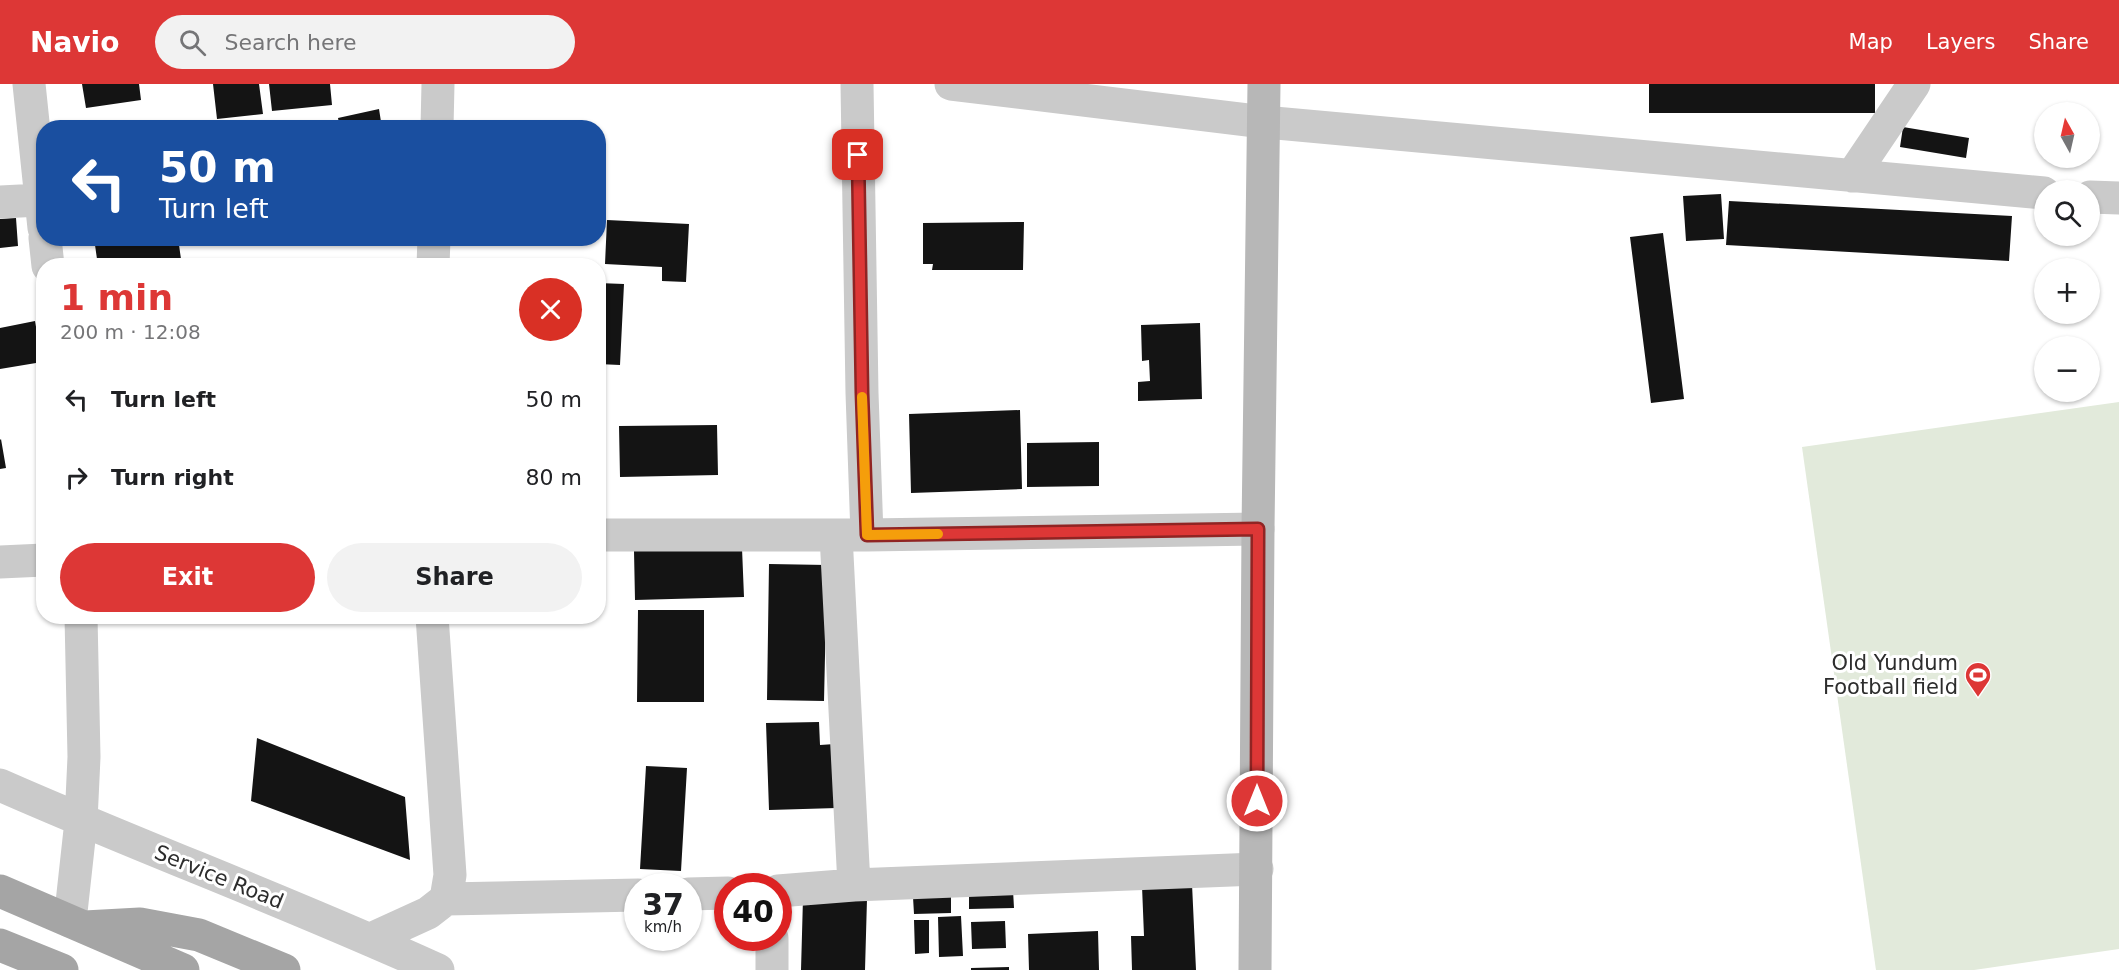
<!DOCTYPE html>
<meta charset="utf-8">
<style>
body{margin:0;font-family:"DejaVu Sans",sans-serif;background:#f2f2f2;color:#202124;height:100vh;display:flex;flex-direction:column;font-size:22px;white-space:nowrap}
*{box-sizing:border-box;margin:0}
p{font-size:20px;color:#757577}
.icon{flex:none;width:33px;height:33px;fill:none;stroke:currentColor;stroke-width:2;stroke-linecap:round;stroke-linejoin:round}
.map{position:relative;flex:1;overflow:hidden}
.details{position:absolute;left:36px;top:174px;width:570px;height:366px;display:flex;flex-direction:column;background:#fff;border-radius:24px;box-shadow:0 2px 4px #0004}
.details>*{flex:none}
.banner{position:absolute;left:36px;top:36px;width:570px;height:126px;border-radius:24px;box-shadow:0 2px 4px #0004;background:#1a4fa0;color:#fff;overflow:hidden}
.needle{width:39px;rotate:352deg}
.tools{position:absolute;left:2034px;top:18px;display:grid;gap:12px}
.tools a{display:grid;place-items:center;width:66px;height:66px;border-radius:50%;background:#fff;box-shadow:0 2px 4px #0004;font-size:30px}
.speed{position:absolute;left:624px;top:789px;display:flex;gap:12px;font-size:30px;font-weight:700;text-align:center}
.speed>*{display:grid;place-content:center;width:78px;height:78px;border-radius:50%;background:#fff;box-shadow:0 2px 4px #0004;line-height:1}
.speed small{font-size:15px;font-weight:400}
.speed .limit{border:9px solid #d22;background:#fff;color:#111}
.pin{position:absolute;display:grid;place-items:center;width:51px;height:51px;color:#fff;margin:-26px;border-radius:12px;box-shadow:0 3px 9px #0006}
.me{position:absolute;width:66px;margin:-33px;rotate:0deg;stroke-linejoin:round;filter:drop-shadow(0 0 4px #0008)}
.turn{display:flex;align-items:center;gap:21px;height:126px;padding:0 24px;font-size:27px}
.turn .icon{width:78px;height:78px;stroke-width:2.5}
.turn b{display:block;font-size:42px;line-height:51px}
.round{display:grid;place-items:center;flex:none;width:63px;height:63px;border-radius:32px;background:#f2f2f2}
.headline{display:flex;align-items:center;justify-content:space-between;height:102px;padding:0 24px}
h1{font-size:36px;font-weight:700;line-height:45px;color:#dd3736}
.primary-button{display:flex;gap:12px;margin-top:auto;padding:12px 24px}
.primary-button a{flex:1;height:69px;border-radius:36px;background:#dd3736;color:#fff;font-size:24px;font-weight:700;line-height:69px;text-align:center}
.primary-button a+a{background:#f2f2f2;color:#202124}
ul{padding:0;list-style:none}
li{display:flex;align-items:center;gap:18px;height:78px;padding:0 24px}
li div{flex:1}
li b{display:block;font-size:22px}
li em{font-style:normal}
header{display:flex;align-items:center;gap:36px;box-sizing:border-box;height:84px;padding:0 30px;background:#dd3736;color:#fff}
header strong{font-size:28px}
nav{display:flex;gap:33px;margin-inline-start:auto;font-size:21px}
.search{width:420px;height:54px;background:#f2f2f2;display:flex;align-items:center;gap:15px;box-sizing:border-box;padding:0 21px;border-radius:33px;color:#757577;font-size:22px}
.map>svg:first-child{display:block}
</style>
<header>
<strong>Navio</strong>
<div class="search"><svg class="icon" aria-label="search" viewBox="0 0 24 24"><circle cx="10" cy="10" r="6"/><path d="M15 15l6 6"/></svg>Search here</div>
<nav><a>Map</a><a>Layers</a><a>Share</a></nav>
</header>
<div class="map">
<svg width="2119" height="886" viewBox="0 0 2119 886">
<rect width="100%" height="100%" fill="#fff"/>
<!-- green -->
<path fill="#e2eadb" d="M2119,318V865L1974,886H1876L1802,363Z"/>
<!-- building -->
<path fill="#141414" d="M82,0H139L141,16L86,24Z
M213,0H259L263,30L217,35Z
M269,0H330L332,21L272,27Z
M1649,0H1875V29H1649Z
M379,25L382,44H340L338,34Z
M1903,43L1969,54L1966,74L1900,63Z
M1721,110L1724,155L1686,157L1683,112Z
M1729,117L2012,132L2009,177L1726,161Z
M16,134L18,162L0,164V135Z
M607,136L689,140L686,198L662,197V183L605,180Z
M1024,138L1023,186H932L933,180H923V139Z
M1663,149L1684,315L1651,319L1630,153Z
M94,154H178L182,182H98Z
M598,199L624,200L620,281L598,280Z
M35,237L42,278L0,285V244Z
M1200,239L1202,315L1138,317V298L1150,297L1149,276L1142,277L1141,241Z
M1020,326L1022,405L911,409L909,330Z
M717,341L718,391L620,393L619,342Z
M1,355L6,384L0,385V356Z
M1099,358V402L1027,403V359Z
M742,464L744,513L635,516L634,467Z
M769,480L827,481L824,617L767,616Z
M638,526H704V618H637Z
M819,638L820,661L835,660L837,724L769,726L766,639Z
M257,654L405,713L410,776L251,717Z
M646,682L687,684L681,787L640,785Z
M1192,800L1196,886H1132L1131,852H1144L1142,802Z
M1013,806L1014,824L969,825V808Z
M951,811V829L914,830L913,813Z
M803,814L867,815L865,886H801Z
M961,832L963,872L939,873L938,833Z
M914,836H929V869L915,870Z
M1005,837L1006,864L972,865L971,838Z
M1098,847L1099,886H1029L1028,850Z
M1009,883V886H971V884Z"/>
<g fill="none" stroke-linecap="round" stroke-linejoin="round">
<!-- street -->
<path stroke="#cacaca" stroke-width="33" d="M29,0L44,144
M857,0L862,309L867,451
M951,0L1264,38L2044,109
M437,44L438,0
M1852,92L1914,0
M2090,113L2119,114
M0,118L40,116
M45,154L48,182
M433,182L434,154
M598,451H867L1258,445
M836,451L854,801
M0,478L44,476
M432,532L450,791L446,815
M0,701C145,765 294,820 438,886
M778,807L854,801L1257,785
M688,810L728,809
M70,837L81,737L84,673L81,532
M772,854V886
M371,855L428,829L446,815L638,811"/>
<!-- secondary -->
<path stroke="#b7b7b7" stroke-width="33" d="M1255,886L1258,445L1264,0"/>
<!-- primary -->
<path stroke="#a5a5a5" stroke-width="33" d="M0,807L183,886
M85,843L140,840L199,851L284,886
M0,861L62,886"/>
</g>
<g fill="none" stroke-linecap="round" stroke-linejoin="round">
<!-- route casing -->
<g stroke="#902423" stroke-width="15">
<path id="route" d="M858,71L862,309L867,451L1258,445L1257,717"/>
</g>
<!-- route -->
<use href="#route" stroke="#dd3736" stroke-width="10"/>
<!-- slow -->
<path stroke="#f59e0b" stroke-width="10" d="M862,313L867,451L938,450"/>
</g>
<!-- icons -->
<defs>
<g id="stadium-pin" transform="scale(1.35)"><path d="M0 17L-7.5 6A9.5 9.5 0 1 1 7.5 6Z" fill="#dd3736" stroke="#fff"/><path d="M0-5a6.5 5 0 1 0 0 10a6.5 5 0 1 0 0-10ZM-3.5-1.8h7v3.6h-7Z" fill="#fff"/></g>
</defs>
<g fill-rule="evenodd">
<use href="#stadium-pin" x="1978" y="591"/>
</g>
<g text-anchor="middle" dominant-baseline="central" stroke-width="6" stroke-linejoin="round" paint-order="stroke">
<!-- poi labels -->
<g font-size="21" fill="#2d2d2d" stroke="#fff" text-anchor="end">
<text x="1958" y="579">Old Yundum<tspan x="1958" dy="24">Football field</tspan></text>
</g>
<!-- street labels -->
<g font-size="21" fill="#2d2d2d" stroke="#fff">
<text transform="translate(219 793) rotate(22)">Service Road</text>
</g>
</g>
</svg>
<div class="tools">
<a><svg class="needle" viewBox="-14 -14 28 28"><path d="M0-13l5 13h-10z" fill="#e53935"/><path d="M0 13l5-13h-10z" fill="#757577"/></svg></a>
<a><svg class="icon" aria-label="search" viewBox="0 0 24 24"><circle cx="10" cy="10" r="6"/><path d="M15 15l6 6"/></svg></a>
<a>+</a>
<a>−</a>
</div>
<div class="speed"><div>37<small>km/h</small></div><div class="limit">40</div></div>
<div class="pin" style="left:858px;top:71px;background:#d93025"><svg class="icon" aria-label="arrive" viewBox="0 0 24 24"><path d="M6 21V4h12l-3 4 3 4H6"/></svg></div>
<svg class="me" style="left:1257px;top:717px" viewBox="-20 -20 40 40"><circle r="17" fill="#dd3736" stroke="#fff" stroke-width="3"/><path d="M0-11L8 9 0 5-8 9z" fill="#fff"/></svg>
<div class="banner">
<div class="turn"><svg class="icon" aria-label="left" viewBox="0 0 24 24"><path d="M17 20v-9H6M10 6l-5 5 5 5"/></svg><div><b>50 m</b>Turn left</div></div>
</div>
<section class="details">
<div class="headline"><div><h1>1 min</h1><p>200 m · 12:08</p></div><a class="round" style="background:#d93025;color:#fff"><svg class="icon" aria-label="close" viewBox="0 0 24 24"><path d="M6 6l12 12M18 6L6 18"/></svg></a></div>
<ul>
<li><svg class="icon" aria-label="left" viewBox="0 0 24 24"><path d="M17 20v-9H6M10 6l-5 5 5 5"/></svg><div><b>Turn left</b></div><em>50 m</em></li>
<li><svg class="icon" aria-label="right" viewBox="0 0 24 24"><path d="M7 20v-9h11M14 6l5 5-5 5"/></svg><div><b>Turn right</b></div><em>80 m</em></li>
</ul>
<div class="primary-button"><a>Exit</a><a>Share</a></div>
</section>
</div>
